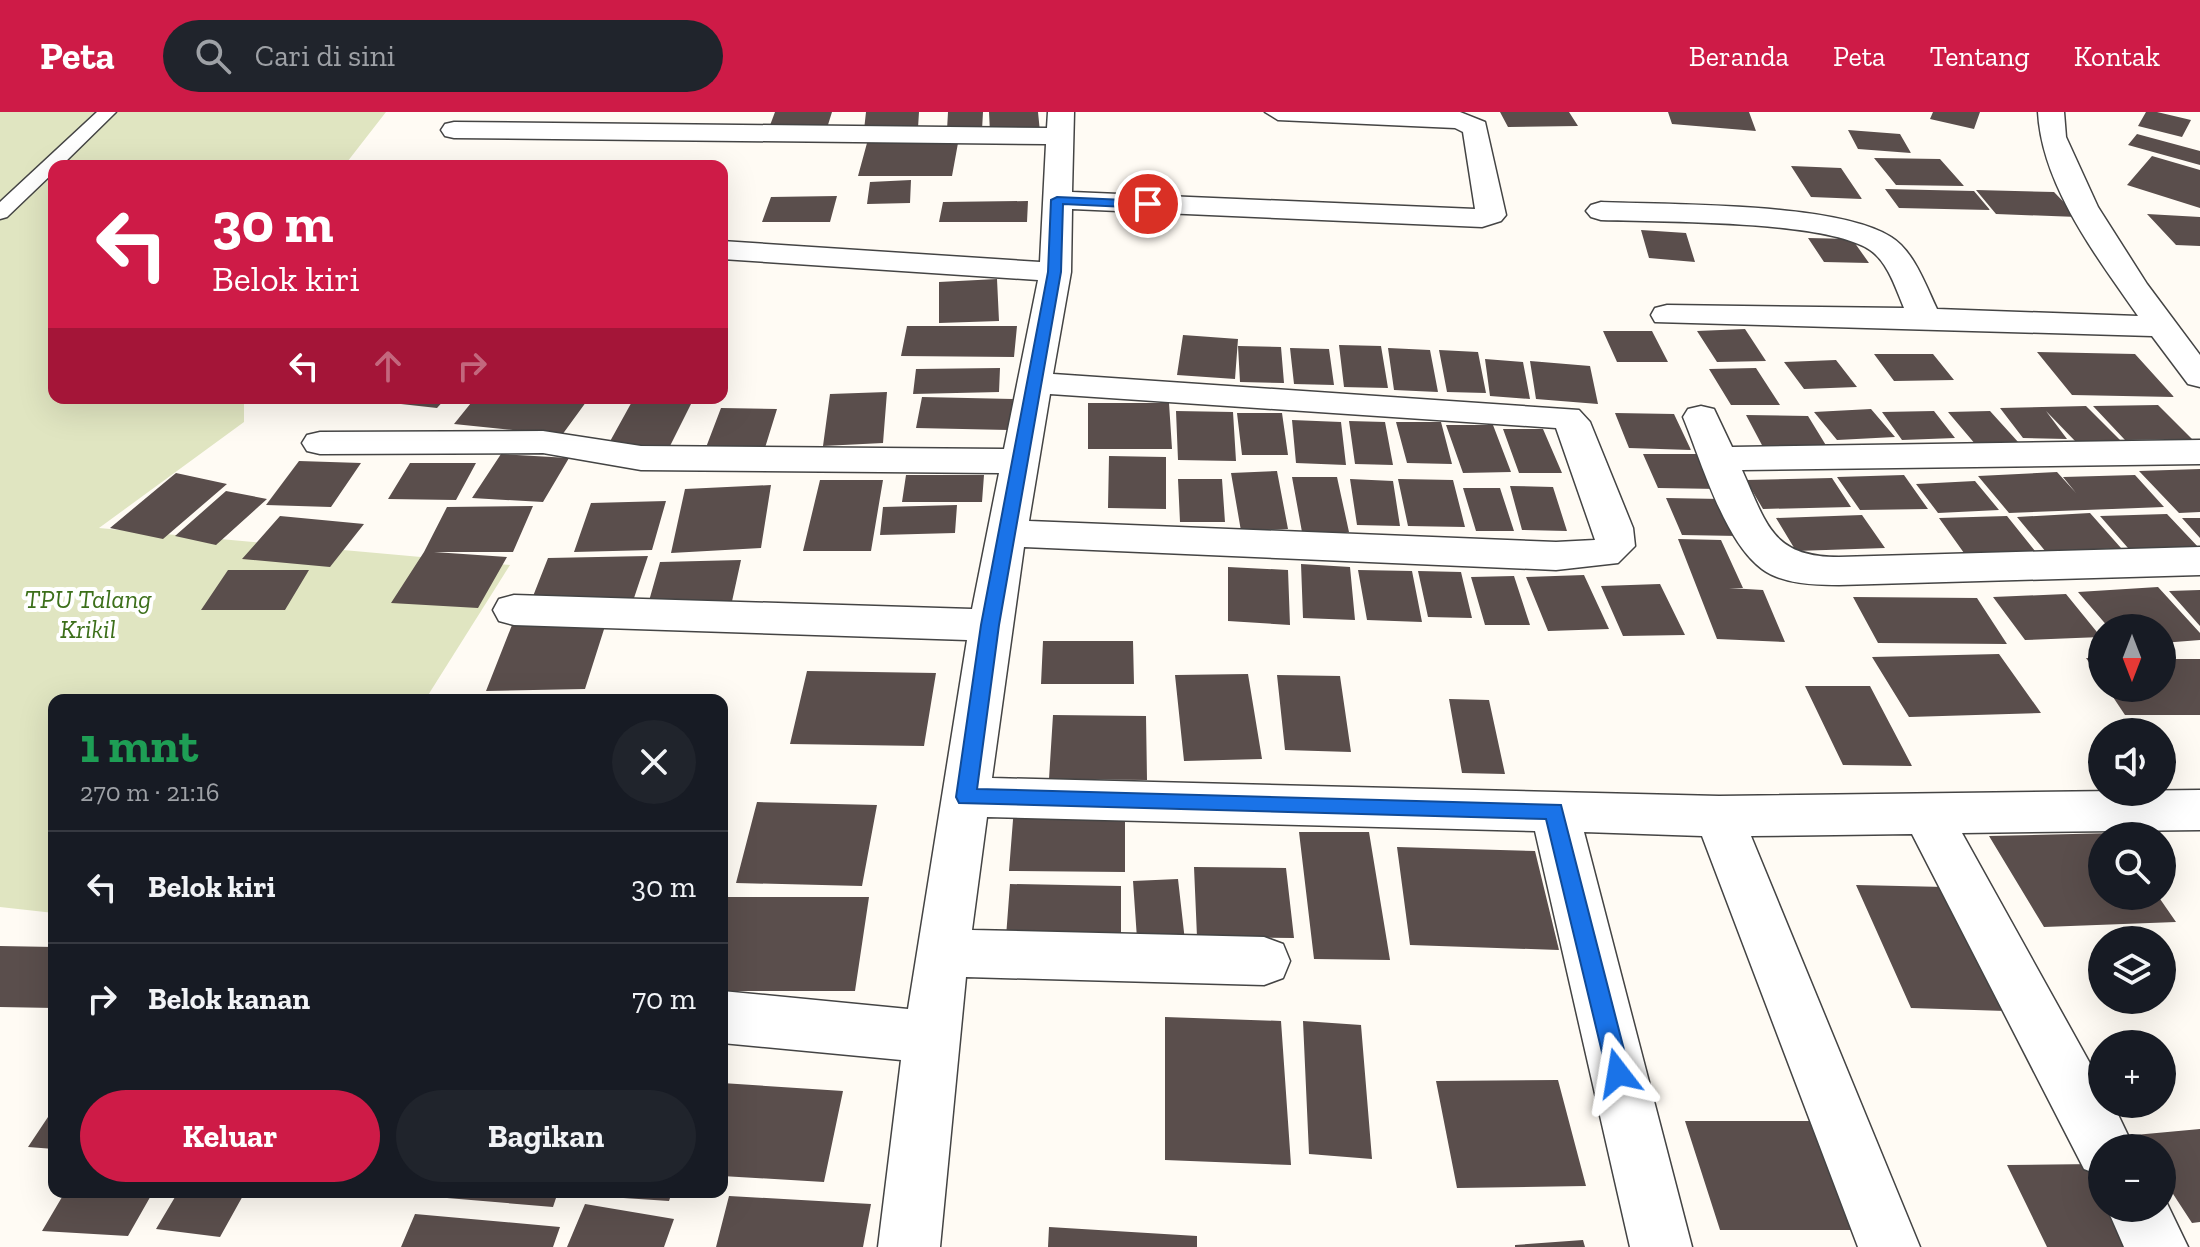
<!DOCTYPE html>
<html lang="id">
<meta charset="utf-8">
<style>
body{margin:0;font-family:"Zilla Slab",serif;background:#20242c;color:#f1f3f6;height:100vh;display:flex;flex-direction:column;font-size:30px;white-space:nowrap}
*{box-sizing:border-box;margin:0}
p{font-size:26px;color:#9ea1a6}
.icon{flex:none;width:44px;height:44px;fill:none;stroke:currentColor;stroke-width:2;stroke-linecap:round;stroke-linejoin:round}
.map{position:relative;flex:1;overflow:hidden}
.drawer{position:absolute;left:48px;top:582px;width:680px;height:504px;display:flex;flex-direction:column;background:#171b24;border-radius:16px;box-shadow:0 8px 32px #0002}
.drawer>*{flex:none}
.top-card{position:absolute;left:48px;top:48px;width:680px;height:244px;border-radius:16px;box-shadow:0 8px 32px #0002;background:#ce1b47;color:#fff;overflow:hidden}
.needle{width:52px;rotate:180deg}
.tools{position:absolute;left:2088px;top:502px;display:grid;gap:16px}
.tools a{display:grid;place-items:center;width:88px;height:88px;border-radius:50%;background:#171b24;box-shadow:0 8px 32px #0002;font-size:40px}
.pin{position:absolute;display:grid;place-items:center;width:68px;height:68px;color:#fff;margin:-34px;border:4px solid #fff;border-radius:50%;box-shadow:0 2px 8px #0007}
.me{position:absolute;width:88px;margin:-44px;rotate:346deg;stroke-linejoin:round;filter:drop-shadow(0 0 6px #0008)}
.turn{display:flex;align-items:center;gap:28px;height:168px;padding:0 32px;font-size:36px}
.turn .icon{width:104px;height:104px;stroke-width:2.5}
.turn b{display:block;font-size:56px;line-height:68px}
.lanes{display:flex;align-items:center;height:76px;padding:0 32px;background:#0003;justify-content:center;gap:40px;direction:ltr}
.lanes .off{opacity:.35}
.round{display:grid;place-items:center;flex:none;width:84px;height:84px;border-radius:42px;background:#20242c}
.head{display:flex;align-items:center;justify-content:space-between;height:136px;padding:0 32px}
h1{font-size:48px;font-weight:800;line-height:60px;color:#1e9e55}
.button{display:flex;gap:16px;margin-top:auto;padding:16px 32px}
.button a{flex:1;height:92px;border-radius:48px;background:#ce1b47;color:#fff;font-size:32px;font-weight:800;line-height:92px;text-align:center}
.button a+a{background:#20242c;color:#f1f3f6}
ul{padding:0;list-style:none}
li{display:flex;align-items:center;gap:24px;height:112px;padding:0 32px;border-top:2px solid #363941}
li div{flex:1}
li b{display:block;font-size:30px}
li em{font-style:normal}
header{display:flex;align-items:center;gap:48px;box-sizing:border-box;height:112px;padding:0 40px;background:#ce1b47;color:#fff}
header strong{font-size:38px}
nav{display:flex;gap:44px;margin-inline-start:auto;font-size:28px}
.search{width:560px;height:72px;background:#20242c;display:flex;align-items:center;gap:20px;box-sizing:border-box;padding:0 28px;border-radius:44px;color:#9ea1a6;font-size:30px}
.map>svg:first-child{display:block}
</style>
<header>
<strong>Peta</strong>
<div class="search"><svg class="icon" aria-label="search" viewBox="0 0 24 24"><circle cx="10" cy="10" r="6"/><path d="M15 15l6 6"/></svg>Cari di sini</div>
<nav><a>Beranda</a><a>Peta</a><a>Tentang</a><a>Kontak</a></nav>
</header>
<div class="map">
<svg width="2200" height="1135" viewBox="0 0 2200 1135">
<rect width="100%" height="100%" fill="#fffbf4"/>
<!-- cemetery -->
<path fill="#e0e5c1" d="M0,0H386L344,54H54V286H244V310L99,416L510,453L425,588H54V801L0,795Z"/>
<!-- building -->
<path fill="#5a4e4c" d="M775,0H832L827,16H769Z
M866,0H919L918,16L864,18Z
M948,0H983L982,18H947Z
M989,0H1038L1040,20L990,21Z
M1500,0H1569L1578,14L1508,15Z
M1668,0H1749L1756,19L1672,12Z
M1933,0H1980L1974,17L1930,7Z
M2146,0H2157L2191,8L2182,25L2138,14Z
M1848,18L1900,22L1911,41L1858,37Z
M2137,22L2200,39V53L2128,33Z
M867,31H958L952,64H858Z
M2152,44L2200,58V96L2127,73Z
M1874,46L1940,47L1964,74L1896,73Z
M1791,54L1841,56L1862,87L1811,85Z
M911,68L910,91L867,92L870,70Z
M1885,77L1974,79L1990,98L1899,96Z
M1976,78L2054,80L2078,105L1996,102Z
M837,84L830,110H762L771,85Z
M1028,89L1027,110H939L943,90Z
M2147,102L2200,105V134L2176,133Z
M1641,118L1686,121L1695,150L1649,146Z
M1808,126L1852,127L1869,151L1824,150Z
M997,167L999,209L939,211V170Z
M907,214H1017L1014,245L901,244Z
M1745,217L1766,249L1717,250L1697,219Z
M1603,219H1652L1668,250H1617Z
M1183,223L1238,227L1235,267L1177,263Z
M1339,233L1381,234L1388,276L1344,275Z
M1238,234L1281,235L1284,271L1240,270Z
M1290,236L1329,237L1334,273L1294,272Z
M1388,236L1430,238L1438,280L1394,278Z
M1439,238L1478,240L1486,281L1447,280Z
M2037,240L2135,242L2174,285L2072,283Z
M1874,242H1933L1954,268L1894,269Z
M1485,247L1523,250L1530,287L1490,284Z
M1836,248L1857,275L1804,277L1784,250Z
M1530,249L1590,254L1598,292L1536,287Z
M1000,256L999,280L913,282L916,257Z
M1756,256L1780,293H1731L1709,257Z
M887,280L883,331L823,334L830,282Z
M922,285L1013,287L1009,318L916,316Z
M387,286H446L437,296L383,290Z
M475,286H589L562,323L454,312Z
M634,286H694L669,336L608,333Z
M1088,291H1169L1172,337H1088Z
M2158,293L2192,327L2125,328L2093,294Z
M2086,294L2121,329L2077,331L2046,299L2067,327L2023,326L2000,296Z
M721,296L777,297L764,339L705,338Z
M1871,297L1895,325L1837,328L1814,300Z
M1176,299L1233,300L1236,349L1178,348Z
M1934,299L1955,326L1902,328L1882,300Z
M1990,299L2019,331L1976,333L1948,300Z
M1237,301H1282L1288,343H1242Z
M1615,301L1674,302L1691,338L1629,336Z
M1746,303L1808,304L1827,335H1763Z
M1292,308L1341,310L1346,353L1296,351Z
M1349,309L1385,310L1393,353L1355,352Z
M1396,310H1441L1452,352L1407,351Z
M1446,313H1493L1511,360L1463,361Z
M1503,317H1543L1562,361H1519Z
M501,342L569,346L543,390L472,386Z
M1643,342H1702L1719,377L1658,376Z
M1109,344L1166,345V397L1108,396Z
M299,349L361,351L331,395L266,393Z
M410,351H476L456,388L388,387Z
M2200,357V400L2179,401L2139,359Z
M1277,359L1288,417L1241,419L1231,361Z
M2057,360L2076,381L2063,365L2135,363L2164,395L2009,401L1978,364Z
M176,361L227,372L163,427L110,416Z
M906,363H984L982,390H902Z
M1904,363L1928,397L1860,398L1837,365Z
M1292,365H1337L1349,420H1302Z
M1832,366L1851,395L1763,397L1746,368Z
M1178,367H1222L1225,410H1180Z
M1350,367L1393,369L1400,414L1357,413Z
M1398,367L1453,368L1465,415L1408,414Z
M820,368H883L871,439H803Z
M1975,369L1999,398L1938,401L1916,372Z
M771,373L761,436L671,441L685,377Z
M1510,374L1553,375L1567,419L1522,418Z
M1463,376H1500L1514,419H1476Z
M226,379L267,387L216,433L175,424Z
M1666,386L1721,387L1739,424L1682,423Z
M666,389L652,438L574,440L591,391Z
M957,393L955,421L880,423L883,395Z
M533,394L513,440H434L507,445L478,496L391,491L424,440L447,395Z
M2090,401L2121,436L2046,440L2017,405Z
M2167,402L2200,437V442L2135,444L2100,404Z
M1862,403L1885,436L1796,439L1776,406Z
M280,404L364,412L330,455L242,447Z
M2007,404L2035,439L1964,441L1939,406Z
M2182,406H2200V426Z
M1678,427L1721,428L1743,476H1729L1763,478L1785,530L1717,527Z
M648,444L631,495L528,497L548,446Z
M741,448L731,494L647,496L660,450Z
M1301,452L1350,455L1355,508L1303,506Z
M1228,455L1288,458L1290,513L1228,509Z
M228,458H309L285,498H201Z
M1358,458L1412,459L1422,510L1367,508Z
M1418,459L1461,460L1472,506L1428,505Z
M1584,463L1609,517L1548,519L1526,465Z
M1514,464L1530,513H1485L1471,465Z
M1660,472L1685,523L1623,524L1601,474Z
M2158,475L2200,521V528L2162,531V516H2109L2078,480Z
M2200,478V514L2169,479Z
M2066,482L2101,525L2025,528L1993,485Z
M1853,485L1977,486L2007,532L1878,531Z
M606,511L585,577L486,579L512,513Z
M1043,529H1133L1134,572H1041Z
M1999,542L2041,601L1909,605L1872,545Z
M2086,546H2102V569Z
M2162,547H2200V603H2125L2107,576H2162Z
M807,559L936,561L924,634L790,632Z
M1248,562L1262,647L1184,649L1175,563Z
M1277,563L1340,564L1351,640L1285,638Z
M1805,574H1870L1912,654L1843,653Z
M1449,587L1489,588L1505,662L1462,661Z
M1053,603L1146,604L1147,668L1049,667Z
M757,690L877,693L862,774L736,771Z
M1014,695H1125V760L1009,759Z
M1299,720H1369L1390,848L1314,847Z
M2114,721L2116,724H2102V784H2158L2176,810L2044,815L1989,724Z
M1397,735L1535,739L1559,838L1410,833Z
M1194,755L1286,756L1294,826L1197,825Z
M1178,767L1186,838L1138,841L1133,769Z
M1010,772L1121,774V840L1005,838Z
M1856,773L1945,775L2006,899L1911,896Z
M722,785H869L855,879H722Z
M0,834L54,835V896L0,895Z
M1165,905L1281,909L1291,1053L1165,1048Z
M1303,909L1361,913L1372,1047L1309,1042Z
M1558,968L1586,1074L1457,1076L1436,969Z
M722,971L843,979L824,1070L722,1064Z
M54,996V1037L28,1035Z
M1685,1009H1823L1865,1118H1720Z
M2200,1017V1110L2192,1111L2162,1065V1036H2143L2135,1023Z
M2096,1052L2102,1062V1096H2120L2141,1135H2047L2007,1053Z
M65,1080H153L128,1124L42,1119Z
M178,1080H245L220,1125L156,1117Z
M437,1080H558L553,1095L435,1085Z
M579,1080H672L669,1089L578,1083Z
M729,1084L871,1092L863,1135H716Z
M585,1092L674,1107L664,1135H567Z
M415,1102L560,1115L553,1135H401Z
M1049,1115L1197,1124V1135H1048Z
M1583,1128L1585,1135H1515V1133Z"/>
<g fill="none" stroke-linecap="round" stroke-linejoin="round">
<!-- service casing -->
<g stroke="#444" stroke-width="3">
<path id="service" d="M97,0H116L61,54H54V60L7,105L0,107V90Z"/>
</g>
<!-- minor casing -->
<g stroke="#444" stroke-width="3">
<path id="minor" d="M1048,0H1074L1072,80L1475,97L1463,20L1455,16L1278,8L1265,0H1460L1485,10L1506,103L1501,109L1482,115L1072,97L1071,160L1053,262L1579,298L1590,310L1633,416L1635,434L1618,451L1556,458L1024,435L992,666L1719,684L2200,678V718L1962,721L2102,973V992H2113L2134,1036H2102V1064L2084,1057L1912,722L1751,724L1920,1135H1858L1702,724L1584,720L1692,1135H1630L1535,719L987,705L972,818L1264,825L1283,832L1290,849L1283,866L1264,873L966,865L940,1135H878L901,948L722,931V879L908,897L967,528L514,513L499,509L493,498L499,487L514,483L972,497L999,361L641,358L543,341L320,342L307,339L302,331L307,323L320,320L543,319L641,334L1004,337L1038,168L722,147V129L1040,150L1046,32L454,26L445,24L441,18L445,12L454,10L1047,16ZM1050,282L1556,316L1595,428L1556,430L1029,409Z
M2038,0H2064L2066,25L2098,95L2147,172L2200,243V275L2188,272L2152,224L1655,210L1651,203L1655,196L1667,193L1904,196C1896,177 1888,150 1870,138C1825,108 1660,110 1601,108L1591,105L1586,99L1591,93L1601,90C1669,93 1837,90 1891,125C1914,139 1926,174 1937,197L2138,204C2097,145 2042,74 2038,0Z
M1701,294L1714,297L1732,335L2200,328V352L1742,358C1767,413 1772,445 1839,445L2200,435V463L1839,473C1815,473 1782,472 1762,457C1724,429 1701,348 1683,305L1688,297Z
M2162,1081L2188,1135H2124L2107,1096H2162Z"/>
</g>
<!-- service -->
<use href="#service" fill="#fff" fill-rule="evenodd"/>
<!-- minor -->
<use href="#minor" fill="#fff" fill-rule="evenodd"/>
</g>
<!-- route -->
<path fill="#1a73e8" stroke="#114b97" stroke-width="2" d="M1057,85L1148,89L1154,92L1148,96L1063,92L1061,160L999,513L977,677L1561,693L1630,961L1626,969L1618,972L1610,969L1607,961L1546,707L959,691L956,685L981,513L1048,160L1051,88Z"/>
<g text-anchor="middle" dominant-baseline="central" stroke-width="8" stroke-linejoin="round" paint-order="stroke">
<!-- park labels -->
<g font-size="26" font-style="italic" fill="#3c6f1a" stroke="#fff">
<text x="88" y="487">TPU Talang<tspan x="88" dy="30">Krikil</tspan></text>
</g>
</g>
</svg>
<div class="tools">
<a><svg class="needle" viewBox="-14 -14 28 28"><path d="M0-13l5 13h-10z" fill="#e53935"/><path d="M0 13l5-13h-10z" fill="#9ea1a6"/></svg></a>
<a><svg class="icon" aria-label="sound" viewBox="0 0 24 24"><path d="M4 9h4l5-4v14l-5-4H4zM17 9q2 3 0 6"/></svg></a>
<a><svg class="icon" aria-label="search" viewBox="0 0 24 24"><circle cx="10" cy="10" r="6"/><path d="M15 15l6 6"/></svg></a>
<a><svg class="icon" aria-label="layers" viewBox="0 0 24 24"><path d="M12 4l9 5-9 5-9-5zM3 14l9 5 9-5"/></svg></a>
<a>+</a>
<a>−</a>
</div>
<div class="pin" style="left:1148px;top:92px;background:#d93025"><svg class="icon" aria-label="arrive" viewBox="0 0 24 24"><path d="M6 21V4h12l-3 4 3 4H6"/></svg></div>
<svg class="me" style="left:1618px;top:961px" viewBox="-20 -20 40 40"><path d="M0-17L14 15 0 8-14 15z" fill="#1a73e8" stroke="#fff" stroke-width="4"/></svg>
<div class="top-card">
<div class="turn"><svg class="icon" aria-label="left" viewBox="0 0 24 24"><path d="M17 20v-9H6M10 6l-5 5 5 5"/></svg><div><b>30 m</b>Belok kiri</div></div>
<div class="lanes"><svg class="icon" aria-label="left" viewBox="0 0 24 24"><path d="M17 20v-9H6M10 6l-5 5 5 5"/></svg><svg class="icon off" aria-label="ahead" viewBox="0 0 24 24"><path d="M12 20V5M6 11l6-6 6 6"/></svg><svg class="icon off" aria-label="right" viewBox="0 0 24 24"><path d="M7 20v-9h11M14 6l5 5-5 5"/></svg></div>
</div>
<section class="drawer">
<div class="head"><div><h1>1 mnt</h1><p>270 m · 21:16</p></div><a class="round"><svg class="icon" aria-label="close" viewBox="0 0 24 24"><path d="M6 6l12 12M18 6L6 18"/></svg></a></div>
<ul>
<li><svg class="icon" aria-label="left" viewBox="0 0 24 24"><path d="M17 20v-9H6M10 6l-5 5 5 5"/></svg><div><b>Belok kiri</b></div><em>30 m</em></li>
<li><svg class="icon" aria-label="right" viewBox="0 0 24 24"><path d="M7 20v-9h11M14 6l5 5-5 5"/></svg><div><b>Belok kanan</b></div><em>70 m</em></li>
</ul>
<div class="button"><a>Keluar</a><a>Bagikan</a></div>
</section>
</div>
